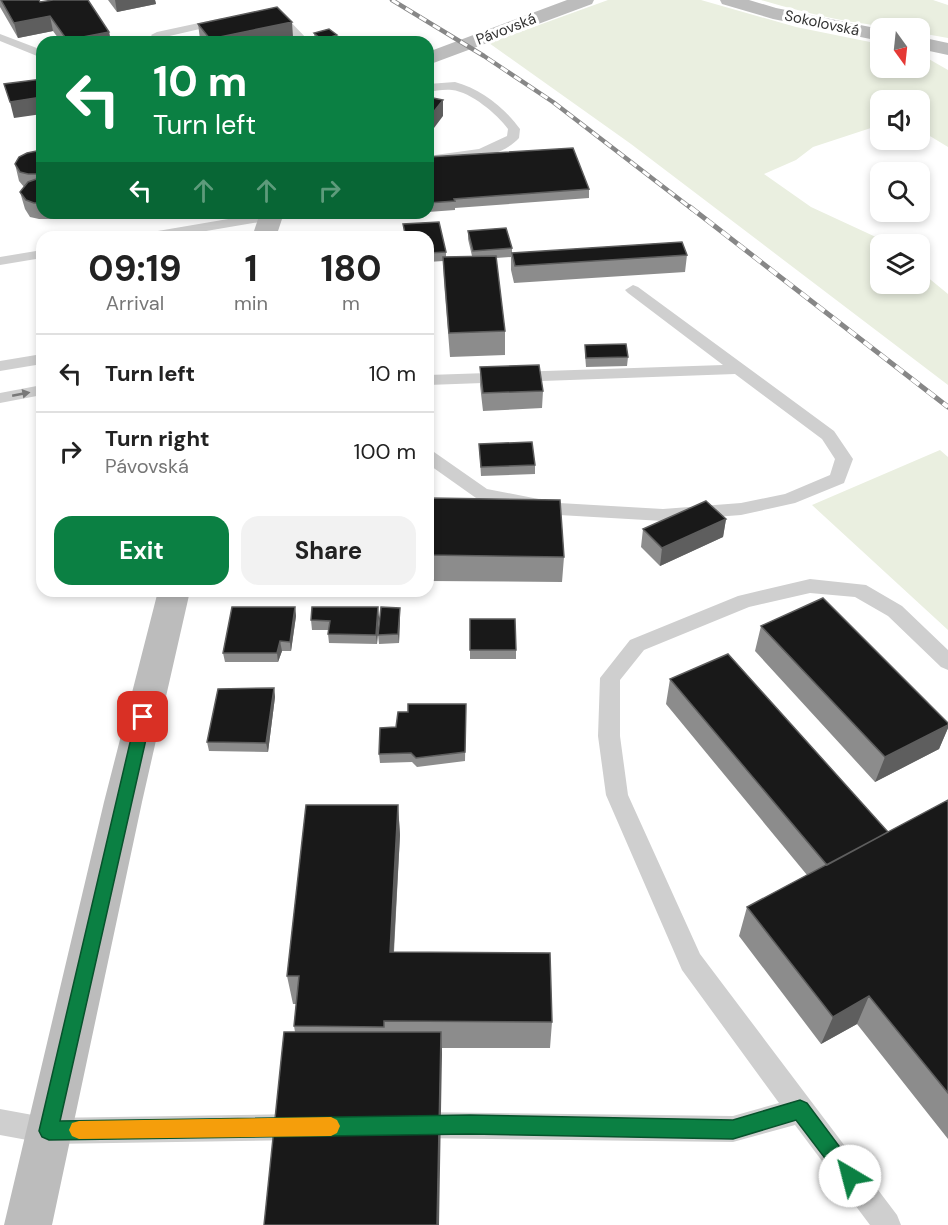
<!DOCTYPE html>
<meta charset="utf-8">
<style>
body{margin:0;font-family:"DM Sans",sans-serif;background:#f2f2f2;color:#222;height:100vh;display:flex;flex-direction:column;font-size:22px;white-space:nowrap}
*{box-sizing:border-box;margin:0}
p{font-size:20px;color:#767676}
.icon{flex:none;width:33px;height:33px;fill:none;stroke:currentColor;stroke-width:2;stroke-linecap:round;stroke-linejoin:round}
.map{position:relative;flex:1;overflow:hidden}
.side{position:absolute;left:36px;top:231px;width:398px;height:366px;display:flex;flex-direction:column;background:#fff;border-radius:18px;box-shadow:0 3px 9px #0003}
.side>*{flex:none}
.banner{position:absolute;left:36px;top:36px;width:398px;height:183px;border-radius:18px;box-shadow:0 3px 9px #0003;background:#0b8043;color:#fff;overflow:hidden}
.needle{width:39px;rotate:165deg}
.controls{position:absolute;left:870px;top:18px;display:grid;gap:12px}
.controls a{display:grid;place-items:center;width:60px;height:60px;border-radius:12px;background:#fff;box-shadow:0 3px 9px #0003;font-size:30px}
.pin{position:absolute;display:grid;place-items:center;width:51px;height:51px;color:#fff;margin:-26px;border-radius:12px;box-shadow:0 3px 9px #0006}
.me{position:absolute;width:66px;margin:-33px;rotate:323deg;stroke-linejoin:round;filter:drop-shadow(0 0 4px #0008)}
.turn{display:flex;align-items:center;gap:21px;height:126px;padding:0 18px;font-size:27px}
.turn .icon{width:78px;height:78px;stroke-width:2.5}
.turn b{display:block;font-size:42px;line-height:51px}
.lanes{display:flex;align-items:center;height:57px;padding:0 18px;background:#0003;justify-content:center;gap:30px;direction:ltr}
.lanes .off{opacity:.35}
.eta{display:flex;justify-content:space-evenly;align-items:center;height:102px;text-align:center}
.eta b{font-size:36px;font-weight:700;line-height:42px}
.action{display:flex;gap:12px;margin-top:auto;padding:12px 18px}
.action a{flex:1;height:69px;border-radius:18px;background:#0b8043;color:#fff;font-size:24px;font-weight:700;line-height:69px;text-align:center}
.action a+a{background:#f2f2f2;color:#222}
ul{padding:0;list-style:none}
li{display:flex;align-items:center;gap:18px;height:78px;padding:0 18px;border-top:2px solid #e0e0e0}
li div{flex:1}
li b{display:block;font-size:22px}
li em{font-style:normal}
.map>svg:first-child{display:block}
</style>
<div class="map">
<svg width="948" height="1225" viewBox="0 0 948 1225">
<rect width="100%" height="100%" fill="#fff"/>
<!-- green -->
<path fill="#eaefe0" d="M608,0H701L796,27L880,44V68H920V54L948,70V147L920,130V100H880V125L813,147L796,160L764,174L811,207L878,238L886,244H880V284H920V271L948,294V385L631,144L489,43Z
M761,0H933L948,5V38L920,33V28C866,28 812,15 761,0Z
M940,450L948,457V630L812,505Z"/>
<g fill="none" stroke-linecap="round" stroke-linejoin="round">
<!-- lane -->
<path fill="#cfcfcf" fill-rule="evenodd" d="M275,11L282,13L310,42H298L271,16L269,14Z
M222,18L226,19V23L165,37L169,42H157L151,35L157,32Z
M0,34L42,50V58L0,41Z
M455,82C481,89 505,108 520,129L519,138C499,160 455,162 428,164V156L479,149L507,136L508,129C497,114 471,92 452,90C444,89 435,91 428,92V84Z
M264,213H276L278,216L271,220L171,237H139L146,233Z
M42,250V258L0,265V257Z
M633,285L638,287L834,431L853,459L844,483L795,503L741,515L663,521L559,515L482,500L476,498L428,464V450L434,452L487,489L559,503L663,509L741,503L785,494L830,475L835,459L822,439L735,374L428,385V375L723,365L628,293L625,290Z
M42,354V364L0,371V361Z
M42,385V395L0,403V393Z
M810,579L866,585L902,606L948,650V670L941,667L888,616L855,597L810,593L749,607L644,650L620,680V736L628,795L700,954L897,1215L901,1225H870L795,1125L733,1142L416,1138L407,1134L403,1125L407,1116L416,1112L733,1116L779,1103L682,970L606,795L598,736L600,678L630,640L738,596Z
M0,1109L49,1118L299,1114L308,1118L312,1127L308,1136L299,1140L49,1144L0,1135Z"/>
<!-- secondary -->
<path fill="#bcbcbc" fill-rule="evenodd" d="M567,0H594L592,4L428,65V52Z
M720,0H749L776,8L880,29V41L773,19L722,4Z
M920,37L948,43V55L920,49Z
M260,213H284L276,237H252Z
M158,591H190L142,802L52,1225H4L104,802Z"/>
<!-- rail-far1 casing -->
<g stroke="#878787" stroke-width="4.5">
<path id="rail-far1" d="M392,0L484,56L553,102L692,209"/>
</g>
<!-- rail casing -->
<g stroke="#878787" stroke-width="5">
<path id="rail" d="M690,207L948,407"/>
</g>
<!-- rail-far1 -->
<use href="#rail-far1" stroke="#fff" stroke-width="3" stroke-dasharray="8" stroke-linecap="butt"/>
<!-- rail -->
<use href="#rail" stroke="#fff" stroke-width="4" stroke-dasharray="10" stroke-linecap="butt"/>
</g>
<!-- wall -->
<path fill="#8c8c8c" d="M0,0H39L40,2L109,32L111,42H61L53,31L18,38L0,7Z
M108,0H155L156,4L117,12Z
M198,24L293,37L270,42H203L200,39Z
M314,33L337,35L338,42H315Z
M42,150V213H71L54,219H39L30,217L25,209L20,192L24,187L19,181L15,164Z
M428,157L589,189V198L455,208V210L428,212Z
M365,213H415L400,214L384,219L367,215Z
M439,222L446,252V257L472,256L468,239V231L506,228L512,248V253L682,242L687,255L685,272L514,283L511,270V257L496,258L505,331V355L450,357L444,282L443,261L428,262V237H404V233L403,224Z
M585,345L628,357L627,366L586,367L585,354Z
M480,367L543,391L542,408L483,411L480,385Z
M479,444L535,465V474L481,476Z
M428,498L564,557L562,582L428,581Z
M726,519L723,537L660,566L641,547L643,529Z
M295,607L296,616L291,651H282L278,662H225L223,653Z
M379,617L377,644L329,643L328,634V630H312L311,620Z
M400,617L399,643L379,644L378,635Z
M470,619L516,650V659H470Z
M761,626L948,723V728L939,749L875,782L755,651Z
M670,679L888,832L948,800V1139L857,1024L821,1044L739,936L747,907L807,875L666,704Z
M274,688L275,697L268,752L209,751L207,742Z
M466,704L465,761L417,767L412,762L380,763L379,754L396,727L408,712Z
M398,805L400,835L394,952L552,1022L550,1048H442V1054L295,1032L294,1026L296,1004H293L287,976Z"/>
<!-- shaded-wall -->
<path fill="#5e5e5e" d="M115,0H155L156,4L117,12Z
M50,16L53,31L18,38L14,23Z
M292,22L293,37L270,42H211L210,39Z
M109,32L111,42H67V40Z
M337,35L338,42H322V40Z
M42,97V114L14,118L10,102Z
M443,100V116L428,136V119Z
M52,213H71L54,219Z
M383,213H400V214L384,219Z
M726,519L723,537L660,566L662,548Z
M295,607L296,616L291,651L290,642Z
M378,607L379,617L377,644L376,635Z
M400,608V617L399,643L398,634Z
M280,641L282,651L278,662L277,653Z
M274,688L275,697L268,752L266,743Z
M948,725V728L939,749L875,782L885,757Z
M398,805L400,835L392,980L390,952Z
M869,996L857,1024L821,1044L833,1017Z
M441,1032L442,1054L439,1225H437Z"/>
<!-- building -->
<path fill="#191919" stroke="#5e5e5e" stroke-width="1.5" d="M1,0H39L40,2L53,0H88L109,32L67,40L50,16L14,23Z
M277,7L292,22L210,39L198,24Z
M329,29L337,35L322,40L314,33Z
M42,79V97L10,102L4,84Z
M428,97L443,100L428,119Z
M573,148L589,189L454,199L455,201L428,203V157Z
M42,150V174H28L20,172L15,164L19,157L27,153Z
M42,177V203H34L26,200L20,192L28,182Z
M439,222L446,252L428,253V237H406L403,224Z
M506,228L512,248L473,251L468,231Z
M682,242L687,255L515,266L512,253Z
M496,256L505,331L449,333L443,257Z
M626,344L628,357L586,358L585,345Z
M539,365L543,391L483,393L480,367Z
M532,442L535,465L481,467L479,444Z
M428,498L560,500L564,557L428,555Z
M706,501L726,519L662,548L643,529Z
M823,598L948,723V725L885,757L761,626Z
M232,607H295L290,642L280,641L277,653H223Z
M312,607H378L376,635L328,634L330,621L311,620Z
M381,607L400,608L398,634L378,635Z
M470,619H515L516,650H470Z
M728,654L888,832L827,865L670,679Z
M274,688L266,743L207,742L218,689Z
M408,704H466L465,752L416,758L411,753L379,754L380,728L396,727L398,712H408Z
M948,800V1093L869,996L833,1017L747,907Z
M306,805H398L390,952L550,953L552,1022L384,1021V1027L294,1026L299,976H287Z
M284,1032H441L437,1225H264Z"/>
<!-- one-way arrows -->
<defs><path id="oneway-solid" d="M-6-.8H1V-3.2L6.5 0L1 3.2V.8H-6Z" transform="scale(1.5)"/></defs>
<use fill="#797979" href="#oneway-solid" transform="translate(21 394) rotate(-11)"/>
<!-- route -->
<path fill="#0b8043" stroke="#07532c" stroke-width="1.5" d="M143,712L149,713L151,717L60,1121L470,1115L733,1120L800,1100L807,1103L856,1169L859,1176L856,1182L850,1185L843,1182L796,1120L733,1139L470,1134L49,1140L42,1137L39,1131L136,717L138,713Z"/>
<!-- slow -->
<path fill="#f59e0b" d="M331,1117L337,1120L340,1126L337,1133L331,1136L79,1139L72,1136L69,1130L72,1123L79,1121Z"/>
<g text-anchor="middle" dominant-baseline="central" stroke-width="6" stroke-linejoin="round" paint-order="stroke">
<!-- far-street labels -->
<g font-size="15" fill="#323232" stroke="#fff">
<text transform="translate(822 23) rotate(12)">Sokolovská</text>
<text transform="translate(506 29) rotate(-21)">Pávovská</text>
</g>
</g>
</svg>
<div class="controls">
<a><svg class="needle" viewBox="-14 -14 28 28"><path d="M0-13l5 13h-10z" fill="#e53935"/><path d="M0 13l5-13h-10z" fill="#767676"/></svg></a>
<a><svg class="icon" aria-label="sound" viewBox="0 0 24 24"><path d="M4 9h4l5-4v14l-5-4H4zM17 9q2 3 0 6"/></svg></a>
<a><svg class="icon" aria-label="search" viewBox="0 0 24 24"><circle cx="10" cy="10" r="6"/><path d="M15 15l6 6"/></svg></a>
<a><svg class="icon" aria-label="layers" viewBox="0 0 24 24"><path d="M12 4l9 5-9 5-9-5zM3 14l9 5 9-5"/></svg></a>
</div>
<div class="pin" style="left:143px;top:717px;background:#d93025"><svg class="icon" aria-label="arrive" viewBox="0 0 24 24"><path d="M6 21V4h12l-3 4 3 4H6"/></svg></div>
<svg class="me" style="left:850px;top:1176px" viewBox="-20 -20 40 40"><circle r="19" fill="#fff"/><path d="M0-13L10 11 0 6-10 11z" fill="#0b8043"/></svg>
<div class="banner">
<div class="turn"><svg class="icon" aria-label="left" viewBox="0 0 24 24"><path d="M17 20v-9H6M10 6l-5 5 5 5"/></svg><div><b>10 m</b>Turn left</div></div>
<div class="lanes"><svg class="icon" aria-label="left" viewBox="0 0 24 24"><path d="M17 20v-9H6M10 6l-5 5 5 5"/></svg><svg class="icon off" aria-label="ahead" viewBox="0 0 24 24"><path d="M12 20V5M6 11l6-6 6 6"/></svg><svg class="icon off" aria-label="ahead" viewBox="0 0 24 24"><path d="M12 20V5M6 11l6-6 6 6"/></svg><svg class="icon off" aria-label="right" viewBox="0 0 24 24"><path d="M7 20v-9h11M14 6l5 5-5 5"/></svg></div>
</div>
<section class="side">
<div class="eta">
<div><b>09:19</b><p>Arrival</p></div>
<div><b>1</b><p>min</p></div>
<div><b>180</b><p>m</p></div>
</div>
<ul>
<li><svg class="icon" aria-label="left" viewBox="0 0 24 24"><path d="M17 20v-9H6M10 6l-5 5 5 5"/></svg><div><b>Turn left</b></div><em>10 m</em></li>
<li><svg class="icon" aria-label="right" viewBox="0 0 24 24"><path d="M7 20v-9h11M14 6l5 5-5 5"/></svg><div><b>Turn right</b><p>Pávovská</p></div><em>100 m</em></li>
</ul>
<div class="action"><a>Exit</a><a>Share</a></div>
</section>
</div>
